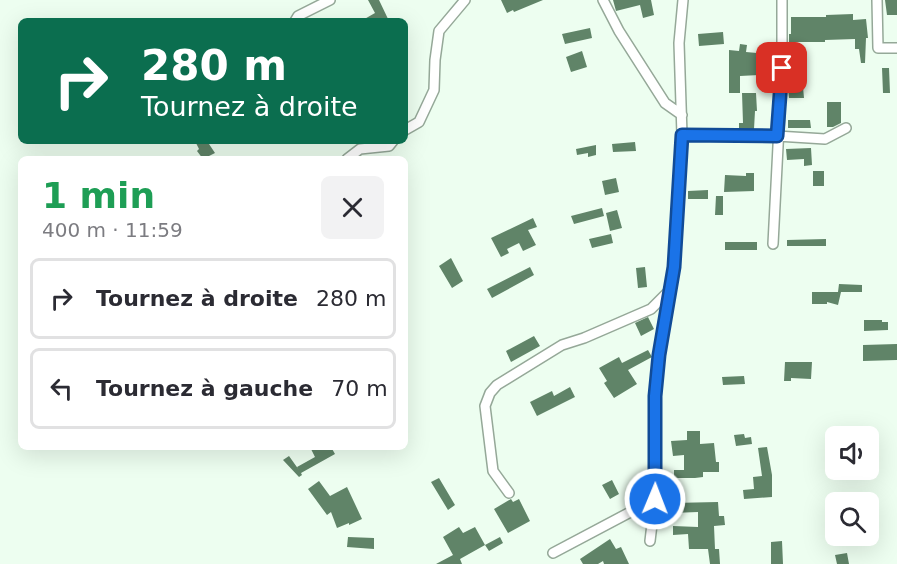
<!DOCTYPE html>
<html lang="fr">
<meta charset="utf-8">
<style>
body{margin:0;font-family:"DejaVu Sans",sans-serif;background:#f2f2f3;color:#2b2b33;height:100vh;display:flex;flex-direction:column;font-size:22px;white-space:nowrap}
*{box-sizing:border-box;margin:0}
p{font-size:20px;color:#7c7c81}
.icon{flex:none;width:33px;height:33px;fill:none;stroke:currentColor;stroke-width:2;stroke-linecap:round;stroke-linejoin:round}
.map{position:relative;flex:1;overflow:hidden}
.details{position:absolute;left:18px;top:156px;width:390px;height:294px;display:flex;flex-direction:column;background:#fff;border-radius:9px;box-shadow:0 6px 24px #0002}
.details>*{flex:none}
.guide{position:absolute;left:18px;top:18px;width:390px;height:126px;border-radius:9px;box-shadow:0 6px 24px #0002;background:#0b6e4f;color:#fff;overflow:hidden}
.buttons{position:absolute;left:825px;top:426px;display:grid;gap:12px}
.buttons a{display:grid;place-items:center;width:54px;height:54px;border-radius:9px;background:#fff;box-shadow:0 6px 24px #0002;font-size:30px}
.pin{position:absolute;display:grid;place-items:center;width:51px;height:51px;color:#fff;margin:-26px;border-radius:12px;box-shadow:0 3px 9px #0006}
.me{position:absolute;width:66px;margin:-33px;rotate:1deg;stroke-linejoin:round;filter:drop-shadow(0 0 4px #0008)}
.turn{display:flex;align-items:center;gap:21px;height:126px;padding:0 24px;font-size:27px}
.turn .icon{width:78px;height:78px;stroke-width:2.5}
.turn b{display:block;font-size:42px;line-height:51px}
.round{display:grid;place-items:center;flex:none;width:63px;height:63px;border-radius:9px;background:#f2f2f3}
.overview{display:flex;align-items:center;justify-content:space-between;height:102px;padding:0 24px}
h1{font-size:36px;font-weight:800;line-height:45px;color:#1e9e55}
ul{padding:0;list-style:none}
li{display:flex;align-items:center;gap:18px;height:81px;margin:0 12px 9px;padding:0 12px;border:3px solid #e1e1e2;border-radius:9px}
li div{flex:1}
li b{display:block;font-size:22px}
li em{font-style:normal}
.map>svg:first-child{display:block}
</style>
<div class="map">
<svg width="897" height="564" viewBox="0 0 897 564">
<rect width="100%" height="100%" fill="#edfef0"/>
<!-- building -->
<path fill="#608468" d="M368,0H379L389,21H361L375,13Z
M501,0H543L514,12L513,10L507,13Z
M613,0H651L654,15L643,18L640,5L616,11Z
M885,0H897V15H887Z
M853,14V20L866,19L868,38H866L865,63H861L859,49H855V39L825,40V42H789V34H791V17H826V15Z
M590,28L592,38L565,44L562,34Z
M723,32L724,44L699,46L698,34Z
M740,44L747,45L746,52L757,53L759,75L740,76V93H729V50L739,51Z
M582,51L587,67L571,72L566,57Z
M882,68H889L890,93H883Z
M803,87L804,98H789L788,88Z
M742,93H756L757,111H755L754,129H739V123H743Z
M827,102H841V123L833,127H827Z
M788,120H810L811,128H788Z
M195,141H207L215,153L203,159L197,151L199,149Z
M635,142L636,151L613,152L612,144Z
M596,145V155L588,157V153L577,155L576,149Z
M811,148L812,165L804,166V159L787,160L786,149Z
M813,171H824V186H813Z
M746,173H754V191L724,192L725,175L746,176Z
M616,178L619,192L605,195L602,181Z
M708,190V199H688V191Z
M716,196H723V215H715Z
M602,208L604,216L574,224L571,216Z
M617,210L622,228L610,231L606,213Z
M533,218L537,227L528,230L536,245L523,251L519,243L507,249L509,253L501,257L491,238Z
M611,234L613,243L592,248L589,239Z
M826,239V246H787V240Z
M725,242H757V250H725Z
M451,258L463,281L452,288L439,266Z
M530,267L534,275L492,298L487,289Z
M645,267L647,287L638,288L636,268Z
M839,284L862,285V292H838Z
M812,292H841L838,305L827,302V304H812Z
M648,317L654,329L641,336L635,323Z
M864,320H882V322H888V330L864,331Z
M534,336L540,346L511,362L506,351Z
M897,344V360L863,361V345Z
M648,350L652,357L628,370L637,384L614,398L604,383L607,381L599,368L619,357L622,363Z
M785,362H812L811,379L791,378V381H784Z
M744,376L745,384L723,385L722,377Z
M570,387L575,397L537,416L530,402L552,391L554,396Z
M687,431H700V444L714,443L716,462H719V472H703V477L695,478H674V470H684V455L673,456L671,441L687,440Z
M744,434L745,438L751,437L752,444L736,446L734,435Z
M310,447H331L335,454L301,473L302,475L299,477L283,460L289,456L299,470L297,467L315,457Z
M767,447L772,475V497L744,499L743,490L754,489L753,477L762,476L758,448Z
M439,478L455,505L448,510L431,482Z
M612,480L619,494L610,499L602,485Z
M319,481L330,496L347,487L362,519L349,525V523L337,528L331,512L327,515L308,489Z
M511,499L513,502L519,499L530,521L508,533L494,509Z
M718,502L719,516H724L725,525L714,526L715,549H719L720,564H710L708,549H689L688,534L673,535V526L698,527V512L672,513V503Z
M459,527L463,533L475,527L485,545L460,559L462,564H436L453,555L443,537Z
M348,537L374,538V549L347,547Z
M500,537L503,543L489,551L485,545Z
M610,539L616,549L621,547L629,564H604L603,561L598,564H583L580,559Z
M782,541L783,564H771V542Z
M847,553L849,564H837L835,555Z"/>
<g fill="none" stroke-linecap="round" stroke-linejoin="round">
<!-- minor casing -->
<g stroke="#95a898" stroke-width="12">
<path id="minor" d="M603,0L619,31L665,103L682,115
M877,0L878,48H897
M295,21L298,16L330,0
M405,130L419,122L434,90L435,60L439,31L465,0
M682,135L777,136L825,139L846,128
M347,159L360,149L389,146L393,141
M773,244L782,68V0
M509,493L493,471L485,406L490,393L497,385L562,345L584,338L651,309L670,290
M650,541L655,499V395L659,355L674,267L682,135L679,43L683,0
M553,553L655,499"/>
</g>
<!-- minor -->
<use href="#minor" stroke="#fff" stroke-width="9"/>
</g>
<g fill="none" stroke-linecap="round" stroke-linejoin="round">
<!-- route casing -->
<g stroke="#114b97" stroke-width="15">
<path id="route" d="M655,499V396L659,355L674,267L682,135L777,136L782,68"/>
</g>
<!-- route -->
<use href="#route" stroke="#1a73e8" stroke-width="10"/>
</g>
</svg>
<div class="buttons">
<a><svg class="icon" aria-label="sound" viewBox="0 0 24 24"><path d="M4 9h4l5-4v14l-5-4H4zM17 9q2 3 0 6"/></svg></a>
<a><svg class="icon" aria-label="search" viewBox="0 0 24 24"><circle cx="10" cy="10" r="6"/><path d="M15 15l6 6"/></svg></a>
</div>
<div class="pin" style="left:782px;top:68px;background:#d93025"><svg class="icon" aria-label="arrive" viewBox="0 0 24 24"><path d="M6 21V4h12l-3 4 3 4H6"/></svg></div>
<svg class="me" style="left:655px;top:499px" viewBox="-20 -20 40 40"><circle r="17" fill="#1a73e8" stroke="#fff" stroke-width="3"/><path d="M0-11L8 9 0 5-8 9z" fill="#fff"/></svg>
<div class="guide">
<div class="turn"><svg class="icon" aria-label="right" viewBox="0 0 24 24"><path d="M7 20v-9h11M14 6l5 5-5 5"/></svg><div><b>280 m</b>Tournez à droite</div></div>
</div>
<section class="details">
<div class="overview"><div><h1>1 min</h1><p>400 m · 11:59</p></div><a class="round"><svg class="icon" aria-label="close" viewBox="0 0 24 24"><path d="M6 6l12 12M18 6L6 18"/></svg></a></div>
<ul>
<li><svg class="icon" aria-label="right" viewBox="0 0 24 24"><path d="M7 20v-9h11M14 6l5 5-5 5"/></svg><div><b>Tournez à droite</b></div><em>280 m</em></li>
<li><svg class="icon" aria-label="left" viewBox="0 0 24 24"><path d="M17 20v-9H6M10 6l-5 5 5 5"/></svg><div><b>Tournez à gauche</b></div><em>70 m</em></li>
</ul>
</section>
</div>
